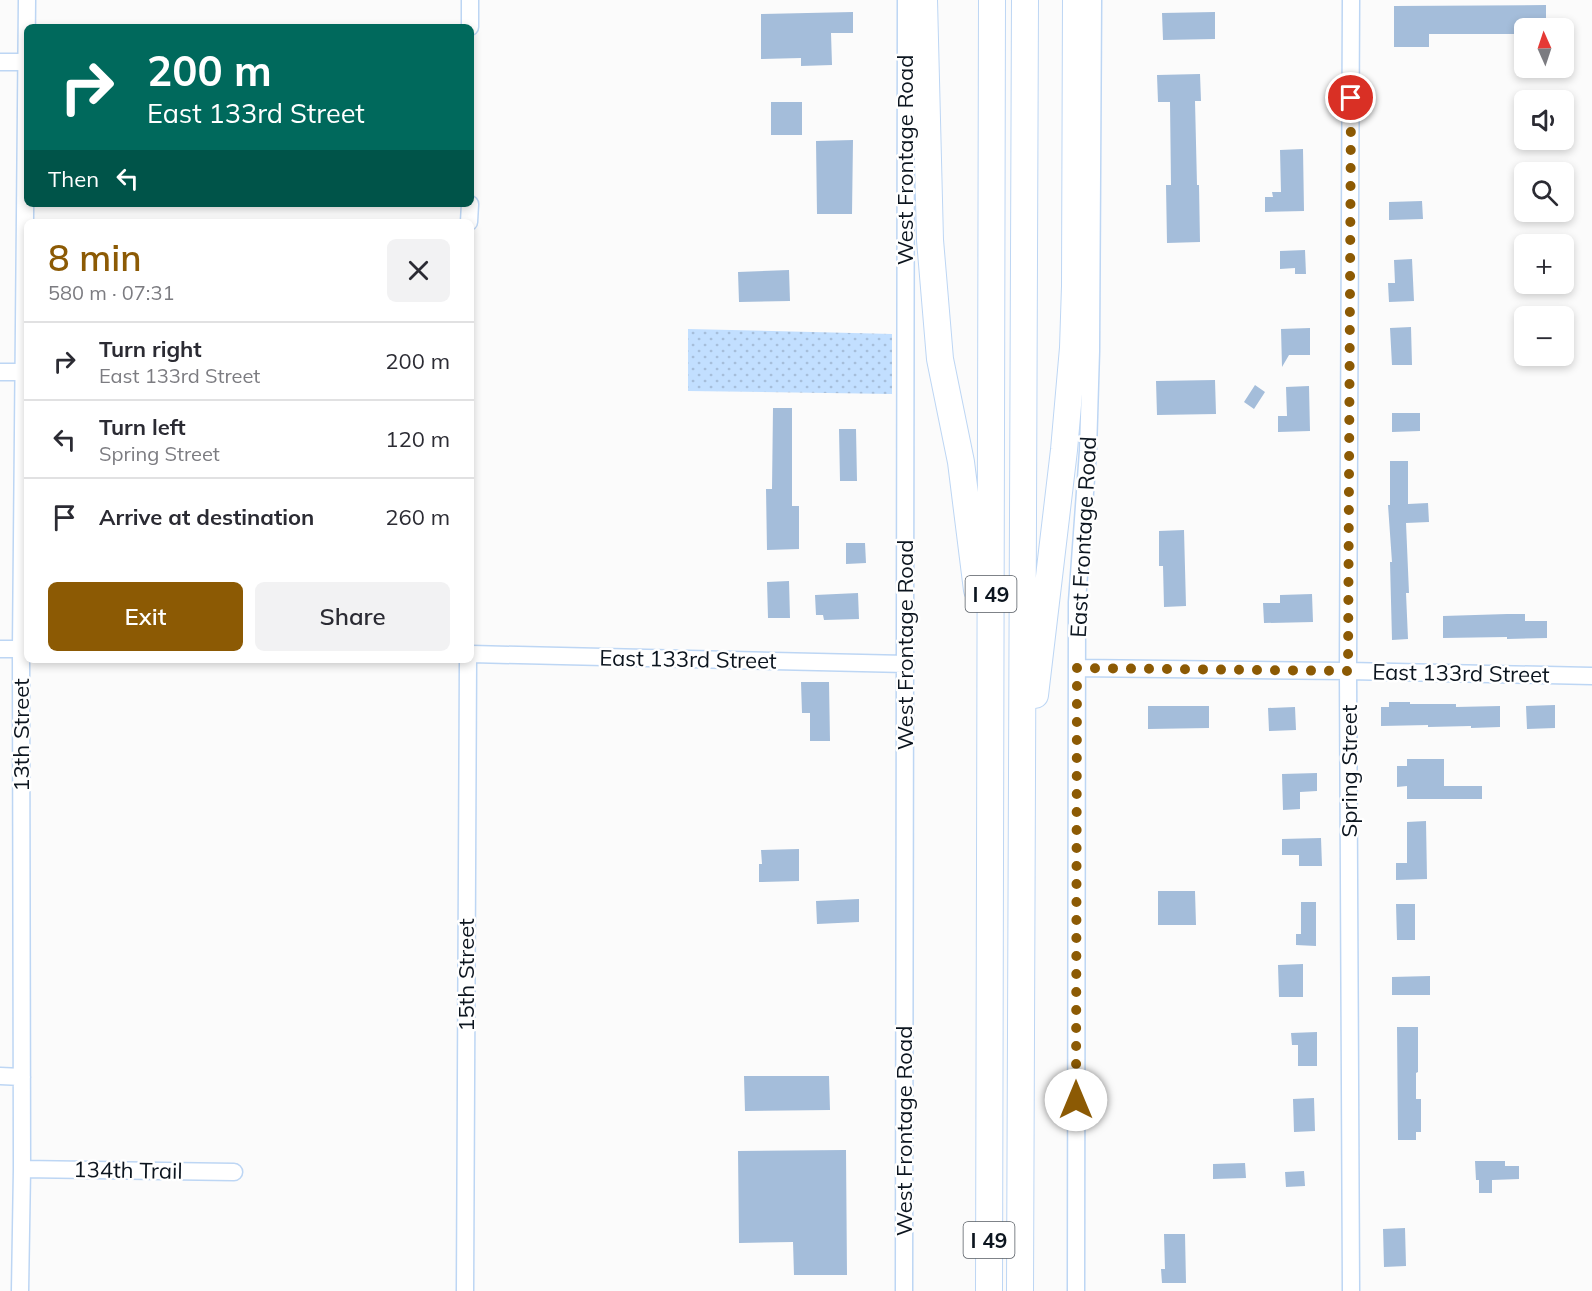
<!DOCTYPE html>
<meta charset="utf-8">
<style>
body{margin:0;font-family:Mulish,sans-serif;background:#f2f2f3;color:#2b2b33;height:100vh;display:flex;flex-direction:column;font-size:22px;white-space:nowrap}
*{box-sizing:border-box;margin:0}
p{font-size:20px;color:#7c7c81}
.icon{flex:none;width:33px;height:33px;fill:none;stroke:currentColor;stroke-width:2;stroke-linecap:round;stroke-linejoin:round}
.map{position:relative;flex:1;overflow:hidden}
.details{position:absolute;left:24px;top:219px;width:450px;height:444px;display:flex;flex-direction:column;background:#fff;border-radius:9px;box-shadow:0 3px 9px #0003}
.details>*{flex:none}
.top-card{position:absolute;left:24px;top:24px;width:450px;height:183px;border-radius:9px;box-shadow:0 3px 9px #0003;background:#00695c;color:#fff;overflow:hidden}
.needle{width:39px;rotate:357deg}
.tools{position:absolute;left:1514px;top:18px;display:grid;gap:12px}
.tools a{display:grid;place-items:center;width:60px;height:60px;border-radius:9px;background:#fff;box-shadow:0 3px 9px #0003;font-size:30px}
.pin{position:absolute;display:grid;place-items:center;width:51px;height:51px;color:#fff;margin:-26px;border:3px solid #fff;border-radius:50%;box-shadow:0 2px 6px #0007}
.me{position:absolute;width:66px;margin:-33px;rotate:0deg;stroke-linejoin:round;filter:drop-shadow(0 0 4px #0008)}
.turn{display:flex;align-items:center;gap:21px;height:126px;padding:0 24px;font-size:27px}
.turn .icon{width:78px;height:78px;stroke-width:2.5}
.turn b{display:block;font-size:42px;line-height:51px}
.then{display:flex;align-items:center;height:57px;padding:0 24px;background:#0003;gap:12px;font-size:22px}
.round{display:grid;place-items:center;flex:none;width:63px;height:63px;border-radius:9px;background:#f2f2f3}
.headline{display:flex;align-items:center;justify-content:space-between;height:102px;padding:0 24px}
h1{font-size:36px;font-weight:600;line-height:45px;color:#8c5a04}
.primary-button{display:flex;gap:12px;margin-top:auto;padding:12px 24px}
.primary-button a{flex:1;height:69px;border-radius:9px;background:#8c5a04;color:#fff;font-size:24px;font-weight:600;line-height:69px;text-align:center}
.primary-button a+a{background:#f2f2f3;color:#2b2b33}
ul{padding:0;list-style:none}
li{display:flex;align-items:center;gap:18px;height:78px;padding:0 24px;border-top:2px solid #e1e1e2}
li div{flex:1}
li b{display:block;font-size:22px}
li em{font-style:normal}
.map>svg:first-child{display:block}
</style>
<div class="map">
<svg width="1592" height="1291" viewBox="0 0 1592 1291">
<defs>
<pattern id="grass-dots" width="8" height="8" patternUnits="userSpaceOnUse" patternTransform="scale(1.5)"><rect width="8" height="8" fill="#c2dfff"/><path d="M2 2h.1M6 6h.1" fill="none" stroke="#a6beda" stroke-width="1.8" stroke-linecap="round"/></pattern>
</defs>
<rect width="100%" height="100%" fill="#fbfbfb"/>
<!-- grass -->
<path fill="url(#grass-dots)" d="M688,329L892,334V394L688,391Z"/>
<!-- building -->
<path fill="#a4bdda" d="M1546,5V28H1524V34H1429V47H1394V6Z
M853,12V33H831L832,65L801,66V58L761,59V14Z
M1215,12V39L1163,40L1162,13Z
M1200,74L1201,101H1195L1197,185H1199L1200,242L1167,243L1166,185H1171L1170,102H1158L1157,75Z
M771,102H802V135H771Z
M853,140L852,214H817L816,141Z
M1303,149L1304,211L1265,212V197H1273L1272,192H1281L1280,150Z
M1422,201L1423,219L1389,220V202Z
M1305,250L1306,274H1295V268L1280,269V251Z
M1412,259L1414,301L1389,302L1388,283H1395L1394,260Z
M789,270L790,301L739,302L738,272Z
M1411,327L1412,365H1392L1390,328Z
M1310,328V355H1289L1282,367L1281,329Z
M1215,380L1216,414L1157,415L1156,381Z
M1255,385L1265,392L1254,409L1244,402Z
M1309,386L1310,431L1278,432V416H1287L1286,387Z
M773,408H792V506H799V549L767,550L766,489H772Z
M1392,413H1420V431L1392,432Z
M839,429H856L857,481H840Z
M1390,461H1408V504L1428,503L1429,522L1406,523L1409,593H1406L1408,639L1392,640L1390,562H1392L1388,505H1390Z
M1184,530L1186,606L1164,607L1163,566H1159V531Z
M846,543H865L866,563L846,564Z
M789,581L790,618H768L767,582Z
M858,593L859,619L824,620L823,615H816L815,595Z
M1312,594L1313,622L1264,623L1263,603H1280V595Z
M1507,614H1525V621H1547V638L1507,639V637L1443,638V616Z
M801,682H829L830,741H810V713H802Z
M1389,702H1410V704H1456V707L1500,706V727L1471,728V726L1428,727V725L1381,726V707H1389Z
M1555,705V728L1527,729L1526,706Z
M1148,706H1209V728L1148,729Z
M1295,707L1296,730L1269,731L1268,708Z
M1407,759H1444V786H1482V799H1407V786L1397,787V766H1407Z
M1317,773V791L1300,792V809L1283,810L1282,774Z
M1426,821L1427,879L1396,880V863H1407V822Z
M1321,838L1322,866H1299V855H1282V839Z
M799,849V881L759,882V864H762L761,850Z
M1158,891H1195L1196,925H1158Z
M859,899V922L817,924L816,901Z
M1301,902H1316V946L1296,945V934H1301Z
M1396,904H1415V940H1397Z
M1303,964V997H1279L1278,965Z
M1430,976V995H1392V977Z
M1397,1027H1418V1072L1416,1073V1099H1421V1132H1416V1140H1398Z
M1317,1032V1066H1298V1045H1292L1291,1033Z
M744,1076H829L830,1110L745,1111Z
M1314,1098L1315,1131L1294,1132L1293,1099Z
M846,1150L847,1275H794L793,1242L739,1243L738,1151Z
M1475,1161H1505V1166H1519V1179L1492,1180V1193H1479V1180H1476Z
M1245,1163L1246,1178L1213,1179V1164Z
M1304,1171L1305,1186L1286,1187L1285,1172Z
M1405,1228L1406,1266L1384,1267L1383,1229Z
M1164,1234H1185L1186,1283H1162L1161,1269H1165Z"/>
<g fill="none" stroke-linecap="round" stroke-linejoin="round">
<!-- minor casing -->
<g stroke="#bdd6f4" stroke-width="19">
<path id="minor" d="M470,27V0
M0,62H26
M469,222L470,204
M0,372H23
M0,649H27
M471,654L906,664
M1077,668L1348,671L1592,676
M0,1076L22,1077
M22,1169L234,1172
M20,1291L22,1169L21,649L27,0
M465,1291L468,660
M904,1291L906,0
M1076,1291L1077,602L1088,451L1091,351L1093,0
M1351,1291L1348,671L1351,0"/>
</g>
<!-- highway casing -->
<g stroke="#bdd6f4" stroke-width="28">
<path id="highway" d="M924,0L930,240L940,359L961,462L977,590
M1035,695L1064,450L1073,348L1075,286L1076,0
M989,1291L992,0
M1020,1291L1025,0"/>
</g>
<!-- minor -->
<use href="#minor" stroke="#fff" stroke-width="16"/>
<!-- highway -->
<use href="#highway" stroke="#fff" stroke-width="26"/>
</g>
<g fill="none" stroke-linecap="round" stroke-linejoin="round">
<!-- route -->
<path stroke="#8c5a04" stroke-width="10" stroke-dasharray="0 18" d="M1076,1100L1077,668L1348,671L1351,98"/>
</g>
<g text-anchor="middle" dominant-baseline="central" stroke-width="5" stroke-linejoin="round" paint-order="stroke">
<!-- shield labels -->
<g fill="#fff" stroke="#555b62" stroke-width="1.5">
<rect x="965.5" y="576" width="51" height="36" rx="4.5"/>
<rect x="963.5" y="1222" width="51" height="36" rx="4.5"/>
</g>
<g font-size="21" font-weight="bold" fill="#0c151f">
<text x="991" y="594">I 49</text>
<text x="989" y="1240">I 49</text>
</g>
<!-- street labels -->
<g font-size="22" fill="#0c151f" stroke="#fff">
<text transform="translate(905 160) rotate(-90)">West Frontage Road</text>
<text transform="translate(1083 537) rotate(-87)">East Frontage Road</text>
<text transform="translate(905 645) rotate(-90)">West Frontage Road</text>
<text transform="translate(688 659) rotate(1)">East 133rd Street</text>
<text transform="translate(1461 673) rotate(1)">East 133rd Street</text>
<text transform="translate(21 735) rotate(-90)">13th Street</text>
<text transform="translate(1349 771) rotate(-90)">Spring Street</text>
<text transform="translate(466 975) rotate(-90)">15th Street</text>
<text transform="translate(904 1131) rotate(-90)">West Frontage Road</text>
<text transform="translate(128 1170) rotate(1)">134th Trail</text>
</g>
</g>
</svg>
<div class="tools">
<a><svg class="needle" viewBox="-14 -14 28 28"><path d="M0-13l5 13h-10z" fill="#e53935"/><path d="M0 13l5-13h-10z" fill="#7c7c81"/></svg></a>
<a><svg class="icon" aria-label="sound" viewBox="0 0 24 24"><path d="M4 9h4l5-4v14l-5-4H4zM17 9q2 3 0 6"/></svg></a>
<a><svg class="icon" aria-label="search" viewBox="0 0 24 24"><circle cx="10" cy="10" r="6"/><path d="M15 15l6 6"/></svg></a>
<a>+</a>
<a>−</a>
</div>
<div class="pin" style="left:1351px;top:98px;background:#d93025"><svg class="icon" aria-label="arrive" viewBox="0 0 24 24"><path d="M6 21V4h12l-3 4 3 4H6"/></svg></div>
<svg class="me" style="left:1076px;top:1100px" viewBox="-20 -20 40 40"><circle r="19" fill="#fff"/><path d="M0-13L10 11 0 6-10 11z" fill="#8c5a04"/></svg>
<div class="top-card">
<div class="turn"><svg class="icon" aria-label="right" viewBox="0 0 24 24"><path d="M7 20v-9h11M14 6l5 5-5 5"/></svg><div><b>200 m</b>East 133rd Street</div></div>
<div class="then">Then<svg class="icon" aria-label="left" viewBox="0 0 24 24"><path d="M17 20v-9H6M10 6l-5 5 5 5"/></svg></div>
</div>
<section class="details">
<div class="headline"><div><h1>8 min</h1><p>580 m · 07:31</p></div><a class="round"><svg class="icon" aria-label="close" viewBox="0 0 24 24"><path d="M6 6l12 12M18 6L6 18"/></svg></a></div>
<ul>
<li><svg class="icon" aria-label="right" viewBox="0 0 24 24"><path d="M7 20v-9h11M14 6l5 5-5 5"/></svg><div><b>Turn right</b><p>East 133rd Street</p></div><em>200 m</em></li>
<li><svg class="icon" aria-label="left" viewBox="0 0 24 24"><path d="M17 20v-9H6M10 6l-5 5 5 5"/></svg><div><b>Turn left</b><p>Spring Street</p></div><em>120 m</em></li>
<li><svg class="icon" aria-label="arrive" viewBox="0 0 24 24"><path d="M6 21V4h12l-3 4 3 4H6"/></svg><div><b>Arrive at destination</b></div><em>260 m</em></li>
</ul>
<div class="primary-button"><a>Exit</a><a>Share</a></div>
</section>
</div>
